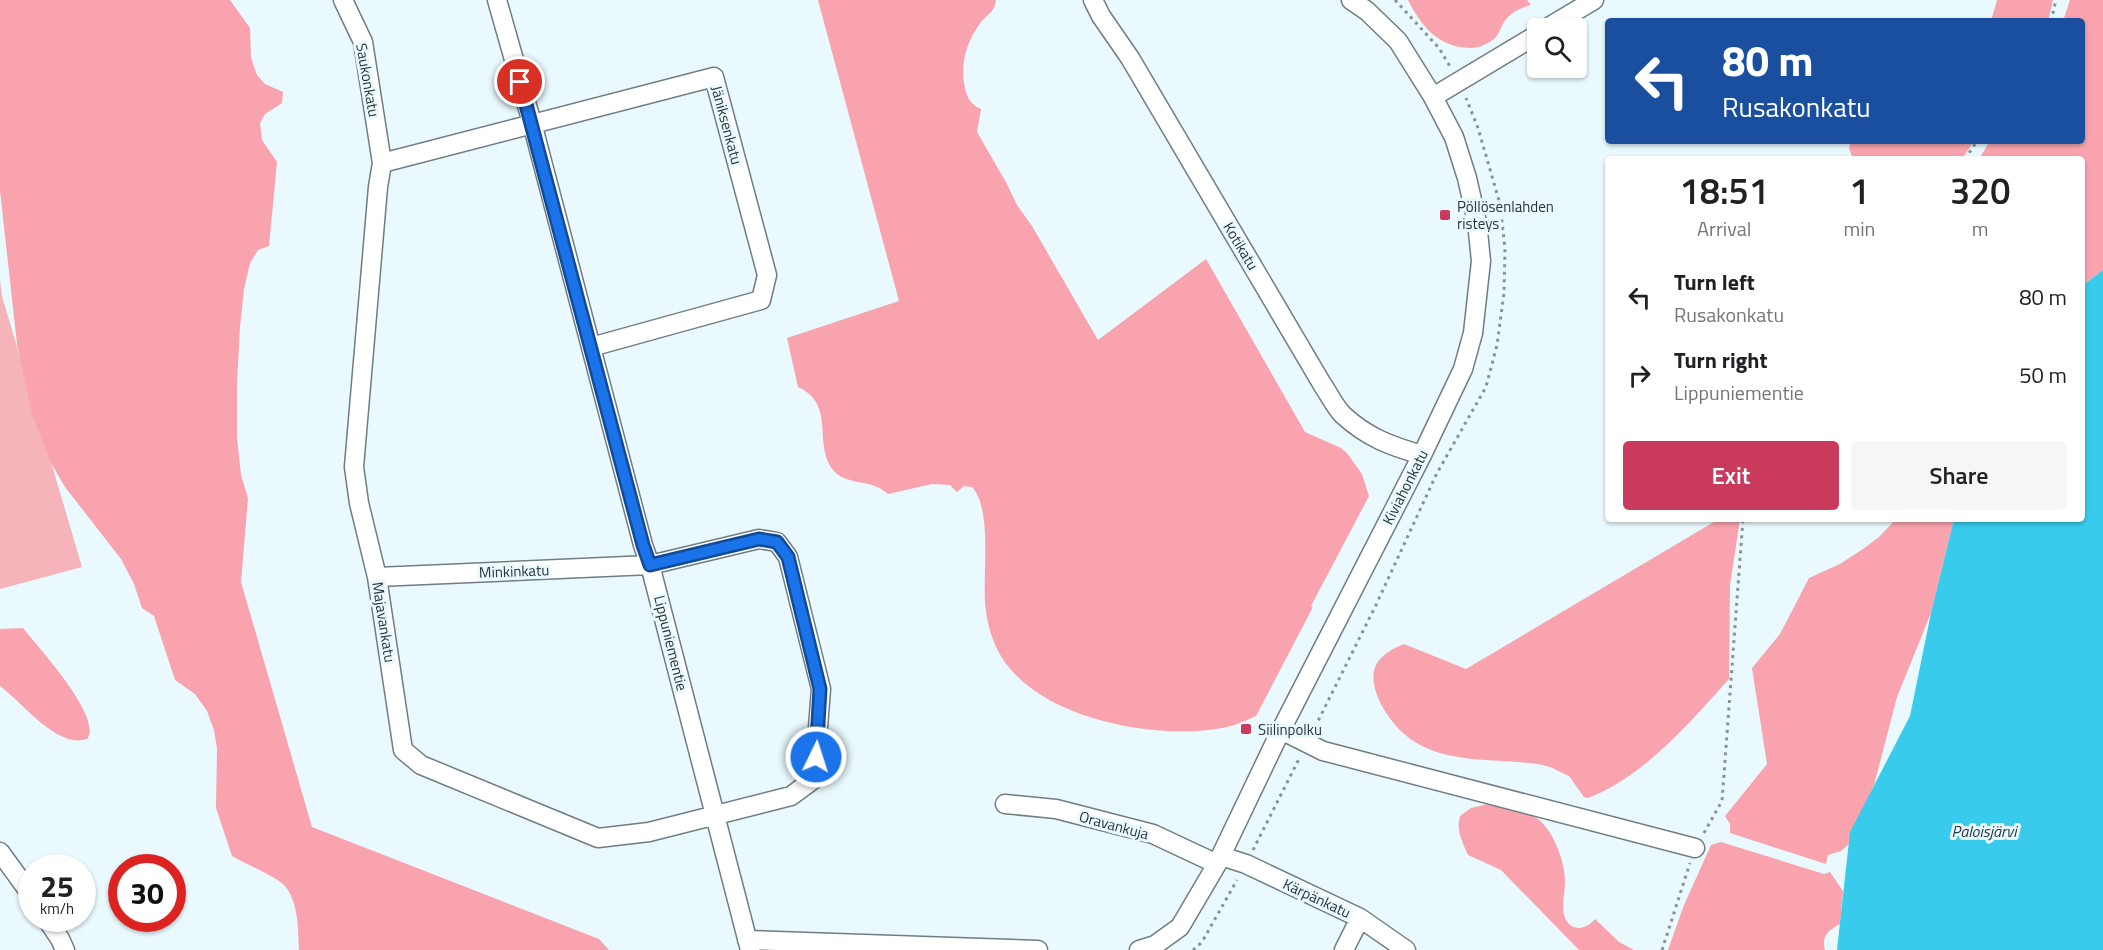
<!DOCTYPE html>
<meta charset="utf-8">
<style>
body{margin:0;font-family:"Titillium Web",sans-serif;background:#f6f6f6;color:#202124;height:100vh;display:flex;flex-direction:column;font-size:22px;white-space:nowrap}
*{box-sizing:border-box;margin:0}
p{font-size:20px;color:#757577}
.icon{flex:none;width:33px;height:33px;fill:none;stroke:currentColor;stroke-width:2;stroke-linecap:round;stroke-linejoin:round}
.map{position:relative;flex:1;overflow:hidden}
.sheet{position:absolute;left:1605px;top:156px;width:480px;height:366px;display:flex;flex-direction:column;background:#fff;border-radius:6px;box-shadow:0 2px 4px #0004}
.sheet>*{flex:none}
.top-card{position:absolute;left:1605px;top:18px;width:480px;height:126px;border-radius:6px;box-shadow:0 2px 4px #0004;background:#1a4fa0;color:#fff;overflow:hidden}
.fabs{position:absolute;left:1527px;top:18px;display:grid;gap:12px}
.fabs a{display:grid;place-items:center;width:60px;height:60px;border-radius:6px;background:#fff;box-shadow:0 2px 4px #0004;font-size:30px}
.speed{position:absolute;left:18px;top:854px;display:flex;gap:12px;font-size:30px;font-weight:700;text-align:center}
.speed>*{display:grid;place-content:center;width:78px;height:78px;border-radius:50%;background:#fff;box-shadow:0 2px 4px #0004;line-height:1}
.speed small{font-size:15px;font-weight:400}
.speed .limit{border:9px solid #d22;background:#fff;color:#111}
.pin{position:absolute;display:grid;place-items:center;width:51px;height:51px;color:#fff;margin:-26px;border:3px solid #fff;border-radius:50%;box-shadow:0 2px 6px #0007}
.me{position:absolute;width:66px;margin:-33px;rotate:4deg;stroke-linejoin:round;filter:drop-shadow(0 0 4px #0008)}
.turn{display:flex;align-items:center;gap:21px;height:126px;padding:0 18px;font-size:27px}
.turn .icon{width:78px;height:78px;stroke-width:2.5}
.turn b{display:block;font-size:42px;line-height:51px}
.eta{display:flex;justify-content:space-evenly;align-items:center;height:102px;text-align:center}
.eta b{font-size:36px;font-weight:600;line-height:42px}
.button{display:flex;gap:12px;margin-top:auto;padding:12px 18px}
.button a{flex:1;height:69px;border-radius:6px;background:#ca3a5c;color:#fff;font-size:24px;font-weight:600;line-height:69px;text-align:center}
.button a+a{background:#f6f6f6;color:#202124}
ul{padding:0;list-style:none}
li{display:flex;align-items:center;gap:18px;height:78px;padding:0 18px}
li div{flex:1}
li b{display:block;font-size:22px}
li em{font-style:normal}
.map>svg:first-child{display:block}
</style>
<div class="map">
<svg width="2103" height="950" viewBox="0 0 2103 950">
<rect width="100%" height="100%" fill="#e9f9fd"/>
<!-- green -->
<path fill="#f5b3ba" d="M0,280L2,296L82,567L0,589Z"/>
<!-- forest -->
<path fill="#f8a3ae" d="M0,0H230L250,28L251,58L257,75L265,84L283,92L282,103L265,114L260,123L262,140L277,162L269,246L258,250L250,263L244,289L240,327L237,384V437L241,475L248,498L241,582L312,827L599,939L609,950H299C298,929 299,904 285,886C278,878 244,863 232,856L216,808L217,748L214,730L207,711L195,694L175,680L154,616L142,608L134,584L121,559L65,487L51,463L32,414L17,344L0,191Z
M818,0H996C995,11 988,14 981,22C967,41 961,60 964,83C966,95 969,104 981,109L977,132L1007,184L1017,205L1032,226L1098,340L1206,259L1305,432L1341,448L1347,453L1362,474L1369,496L1311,606L1313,607L1256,716C1245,721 1234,726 1222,728C1152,741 1023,717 994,642C989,630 986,616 985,602C983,573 992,508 972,487L964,486L957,492L950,485L932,484L888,494C871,477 841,488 829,464C816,436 833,403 798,387L787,338L899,301Z
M1408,0H1527L1531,5C1520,8 1510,13 1504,22C1501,27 1499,34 1495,38C1488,44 1479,48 1470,48C1438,47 1421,26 1408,0Z
M1997,0H2053L2048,21H1991Z
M2070,0H2103V270L2082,286V159H1979L1990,141H2082V21H2063Z
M1851,141H1974L1962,159H1853L1849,148Z
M1719,519H1740L1730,585L1729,679C1689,723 1645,776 1588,798L1584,797L1569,776L1550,767L1538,764C1487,757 1427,767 1392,721C1384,711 1376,697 1374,684C1370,662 1386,651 1404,644L1466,669Z
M1896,519H1954L1931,613L1897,697L1874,785L1848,845L1841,851L1828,855L1826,864L1730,833V824L1725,816L1767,764L1752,668L1780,634L1809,578L1840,564L1863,549L1879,537Z
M23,628C37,646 104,718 87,739C57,749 22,702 0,686V629Z
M1488,804C1502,808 1519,810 1533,816C1552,825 1565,861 1565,881C1565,893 1561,907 1565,918C1572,933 1587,929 1595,919L1619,942L1634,950H1579L1501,870L1468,855C1462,841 1456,831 1460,816L1471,808Z
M1721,842L1824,874L1830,872L1843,891L1840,924C1828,931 1821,936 1825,950H1668L1684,905L1711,845Z"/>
<!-- water -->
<path fill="#38cbec" d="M2103,270V950H1837L1850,832L1910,716L1931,613L1954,519H2082V286Z"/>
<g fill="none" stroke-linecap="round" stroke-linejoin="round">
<!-- minor casing -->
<g stroke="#707d81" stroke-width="21">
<path id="minor" d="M343,0L363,42L382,163L378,187L354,467L359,503L377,577L403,750L421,765L598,838L649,832L791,796L814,779L821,689L788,557L777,542L759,539L650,565L377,577
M497,0L532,123L643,545L650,565L750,950
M1093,0L1101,16L1130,58L1322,384C1329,394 1335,407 1343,415C1368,438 1391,446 1422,455
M1547,28L1594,0
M1433,97L1538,34
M382,163L714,77L767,275L761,300L591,347
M1281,730L1323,751L1695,848
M1005,804L1056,809L1153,834L1217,864
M0,852L32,896
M1221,856L1246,864L1360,918L1406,950
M46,918L60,939L65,950
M747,940L1038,950
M1139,950L1155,945L1180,927L1217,864L1281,730L1422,455L1463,369L1473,333L1481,261L1477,222L1467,178L1454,137L1433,97L1398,41L1367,11L1351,0
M1344,950L1360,918"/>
</g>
<!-- path -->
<path stroke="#889395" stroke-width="3" stroke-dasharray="3 4.5" stroke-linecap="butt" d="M1395,0L1439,48L1451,68
M2051,21L2056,0
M1965,159L1977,141
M1315,727L1376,605L1437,473L1486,387L1497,345L1504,293L1505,249L1500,204L1478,128L1466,98
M1704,833L1722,801L1743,519
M1253,850L1300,757
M1193,950L1202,942L1237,880
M1662,950L1690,863"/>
<!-- minor -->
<use href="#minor" stroke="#fff" stroke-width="18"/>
</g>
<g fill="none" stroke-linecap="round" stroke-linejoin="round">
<!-- route casing -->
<g stroke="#114b97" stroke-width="15">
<path id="route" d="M520,82L643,545L650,565L759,539L777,542L788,557L820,689L816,757"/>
</g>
<!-- route -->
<use href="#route" stroke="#1a73e8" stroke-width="10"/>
</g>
<!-- markers -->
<g fill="#ca3a5c" stroke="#e9f9fd" stroke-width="2">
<rect x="1439" y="209" width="12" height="12" rx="3"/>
<rect x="1240" y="723" width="12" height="12" rx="3"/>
</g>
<g text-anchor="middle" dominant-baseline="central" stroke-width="6" stroke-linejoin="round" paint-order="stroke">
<!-- street labels -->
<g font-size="15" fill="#2e3435" stroke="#e9f9fd">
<text transform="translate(368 80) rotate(80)">Saukonkatu</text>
<text transform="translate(727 125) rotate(75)">Jäniksenkatu</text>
<text transform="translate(1241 246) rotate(59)">Kotikatu</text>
<text transform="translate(1405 487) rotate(-63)">Kiviahonkatu</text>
<text transform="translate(514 571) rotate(-2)">Minkinkatu</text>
<text transform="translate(384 622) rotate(81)">Majavankatu</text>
<text transform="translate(671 643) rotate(76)">Lippuniementie</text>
<text transform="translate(1114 825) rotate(15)">Oravankuja</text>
<text transform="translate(1317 898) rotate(25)">Kärpänkatu</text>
</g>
<!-- poi labels -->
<g font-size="15" fill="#2e3435" stroke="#e9f9fd" text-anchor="start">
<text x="1457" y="206">Pöllösenlahden<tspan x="1457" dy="17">risteys</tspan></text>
<text x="1258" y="729">Siilinpolku</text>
</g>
<!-- water labels -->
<g font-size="16" font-style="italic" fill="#233a41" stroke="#e9f9fd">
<text x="1984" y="831">Paloisjärvi</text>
</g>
</g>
</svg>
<div class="fabs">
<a><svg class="icon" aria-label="search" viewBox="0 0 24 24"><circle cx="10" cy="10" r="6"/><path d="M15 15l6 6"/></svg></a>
</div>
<div class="speed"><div>25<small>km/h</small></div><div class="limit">30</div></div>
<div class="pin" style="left:520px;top:82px;background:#d93025"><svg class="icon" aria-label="arrive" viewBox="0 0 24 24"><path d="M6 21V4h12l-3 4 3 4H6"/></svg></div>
<svg class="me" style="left:816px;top:757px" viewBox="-20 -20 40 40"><circle r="17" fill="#1a73e8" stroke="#fff" stroke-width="3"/><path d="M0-11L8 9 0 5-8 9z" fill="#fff"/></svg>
<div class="top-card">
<div class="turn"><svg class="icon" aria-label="left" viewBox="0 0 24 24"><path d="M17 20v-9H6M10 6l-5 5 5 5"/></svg><div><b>80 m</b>Rusakonkatu</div></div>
</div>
<section class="sheet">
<div class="eta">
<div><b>18:51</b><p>Arrival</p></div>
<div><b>1</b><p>min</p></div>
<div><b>320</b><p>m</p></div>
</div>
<ul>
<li><svg class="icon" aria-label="left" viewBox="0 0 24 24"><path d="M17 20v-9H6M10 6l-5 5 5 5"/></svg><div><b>Turn left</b><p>Rusakonkatu</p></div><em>80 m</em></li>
<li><svg class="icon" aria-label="right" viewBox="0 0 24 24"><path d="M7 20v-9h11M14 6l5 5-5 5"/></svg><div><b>Turn right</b><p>Lippuniementie</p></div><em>50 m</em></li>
</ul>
<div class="button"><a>Exit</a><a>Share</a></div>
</section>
</div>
